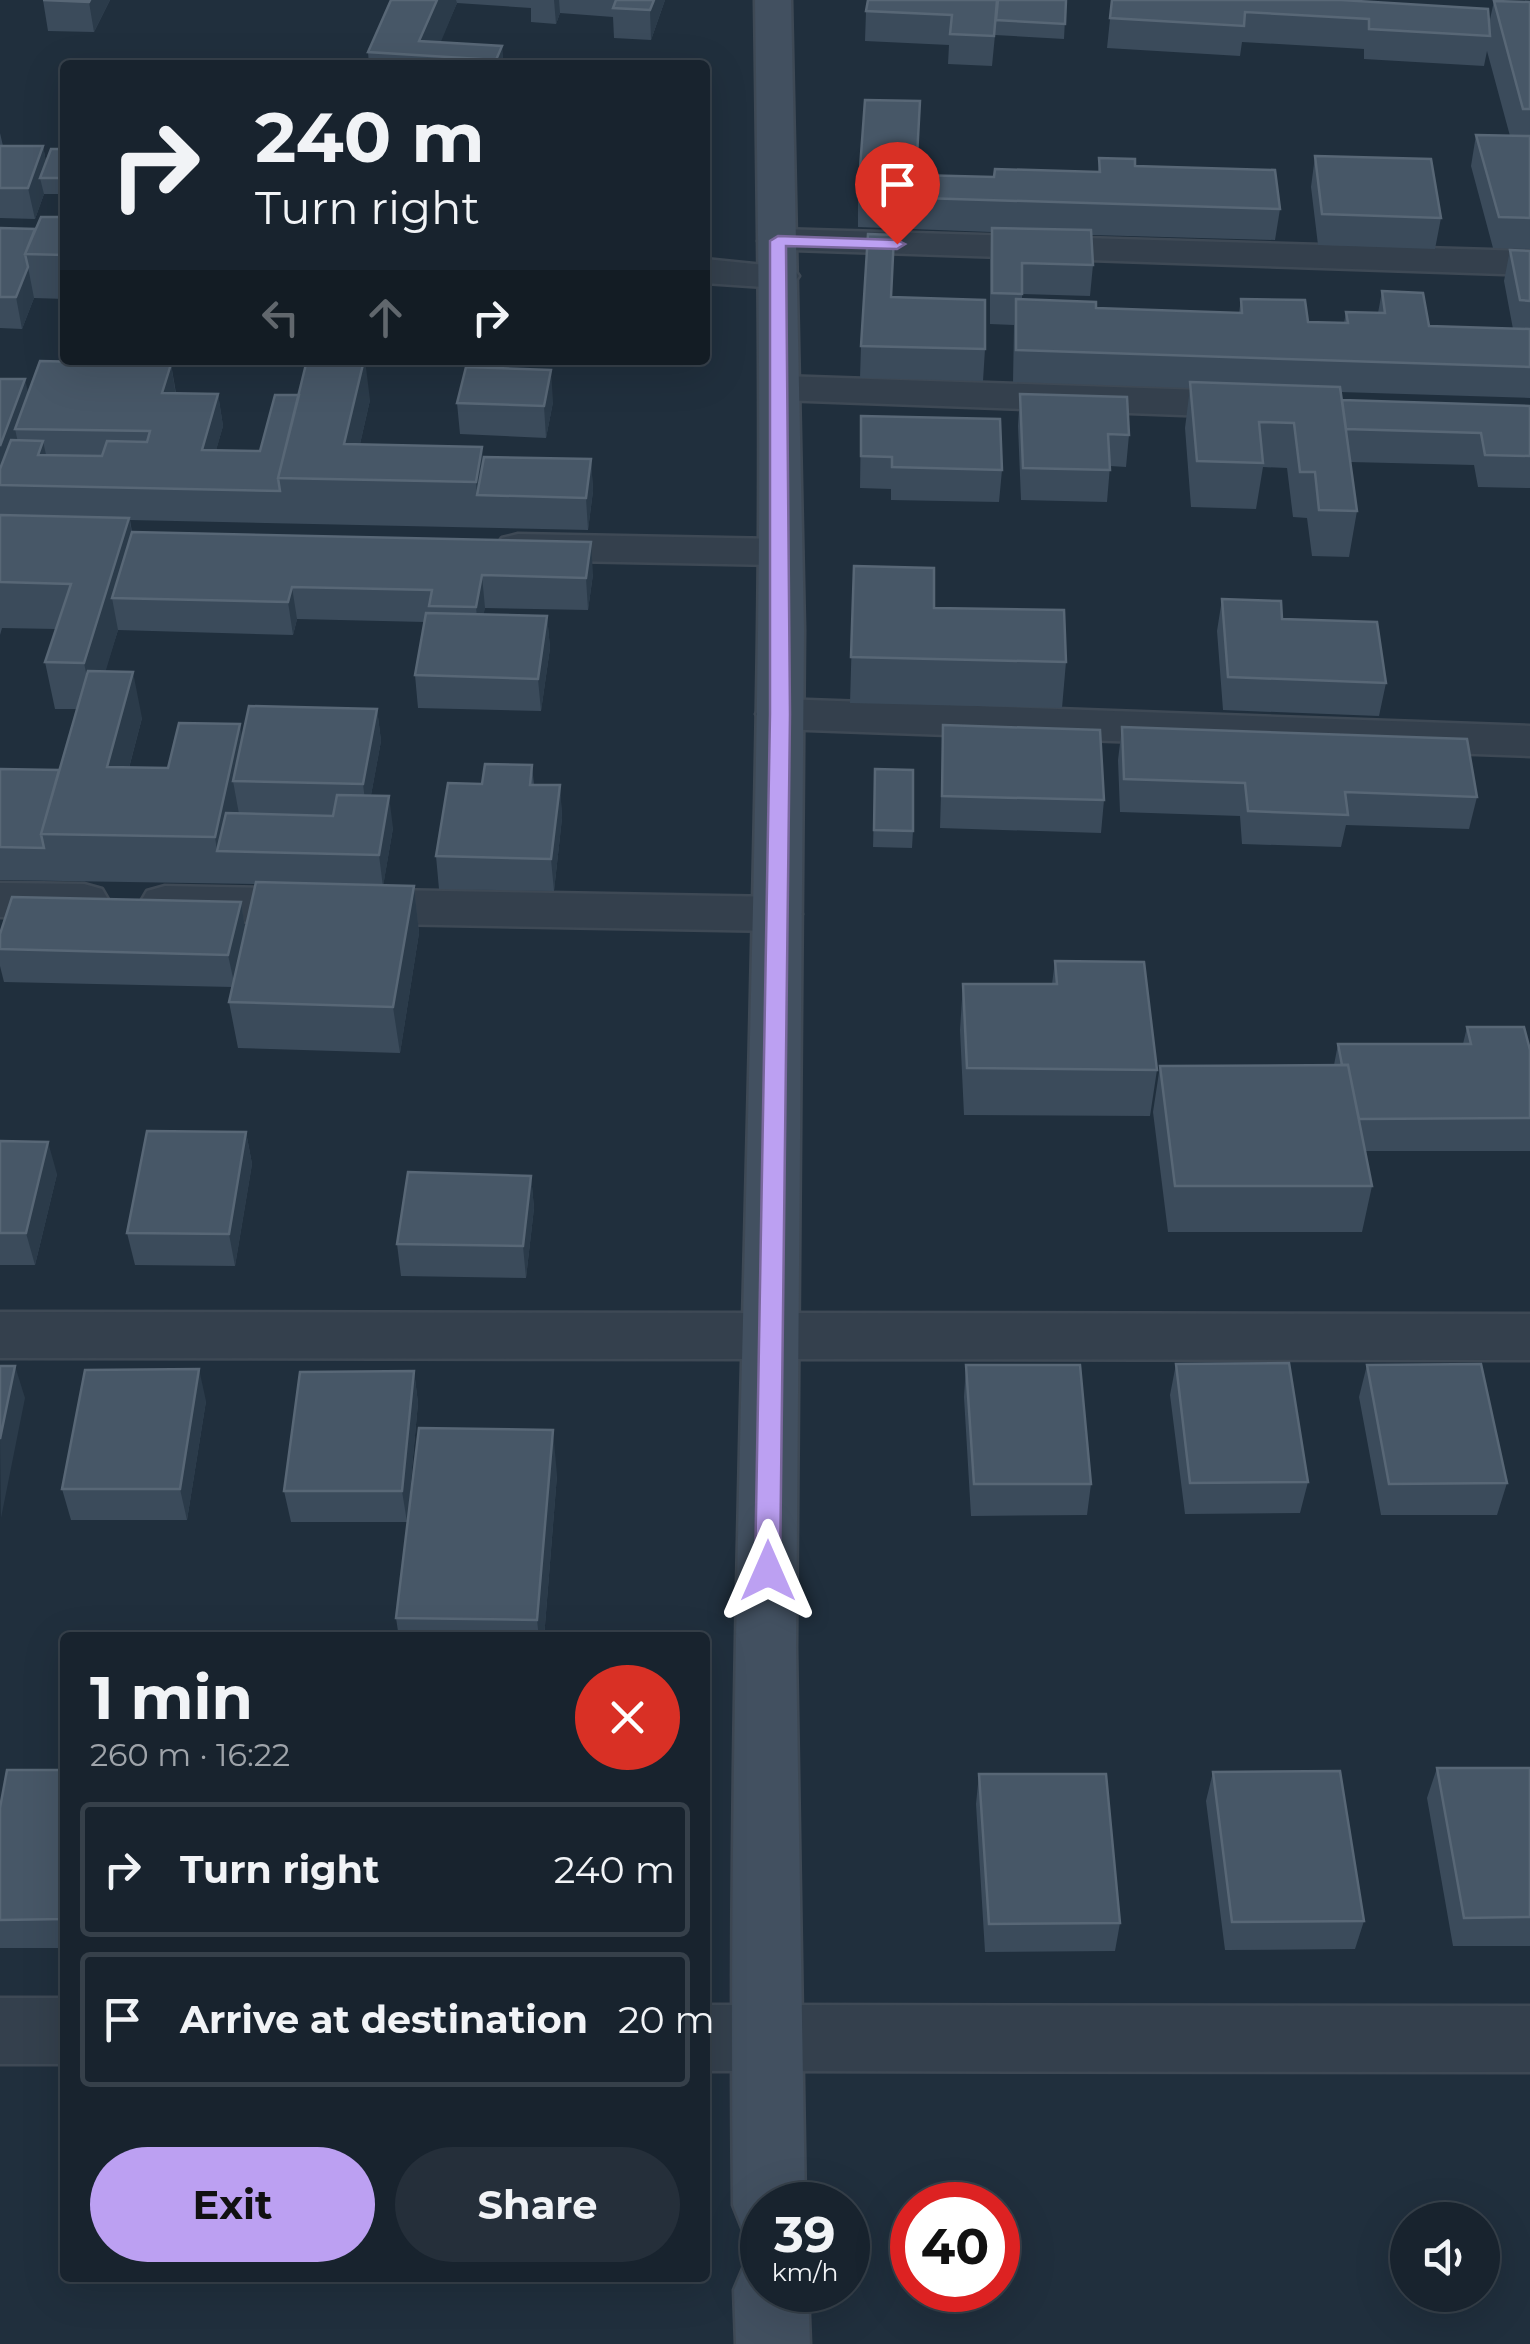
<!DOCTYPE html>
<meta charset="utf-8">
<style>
body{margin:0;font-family:Montserrat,sans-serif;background:#252f3a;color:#f1f3f6;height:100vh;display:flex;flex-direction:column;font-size:38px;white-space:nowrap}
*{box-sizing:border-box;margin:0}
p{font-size:32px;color:#9fa4aa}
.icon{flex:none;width:55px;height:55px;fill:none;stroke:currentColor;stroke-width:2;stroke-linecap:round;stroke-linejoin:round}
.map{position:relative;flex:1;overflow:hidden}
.side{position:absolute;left:60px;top:1632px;width:650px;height:650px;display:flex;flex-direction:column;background:#18232e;border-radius:10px;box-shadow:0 10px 40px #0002,0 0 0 2px #36404a}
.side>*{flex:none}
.banner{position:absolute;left:60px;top:60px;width:650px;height:305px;border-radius:10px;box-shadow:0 10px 40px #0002,0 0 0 2px #36404a;background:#18232e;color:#f1f3f6;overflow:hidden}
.fabs{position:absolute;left:1390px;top:2202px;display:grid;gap:20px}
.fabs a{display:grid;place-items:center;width:110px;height:110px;border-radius:50%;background:#18232e;box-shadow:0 10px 40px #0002,0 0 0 2px #36404a;font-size:50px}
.speed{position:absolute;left:740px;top:2182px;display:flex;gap:20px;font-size:50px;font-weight:700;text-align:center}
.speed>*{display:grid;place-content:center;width:130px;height:130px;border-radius:50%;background:#18232e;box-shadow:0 10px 40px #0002,0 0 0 2px #36404a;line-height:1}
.speed small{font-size:25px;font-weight:400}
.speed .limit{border:15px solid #d22;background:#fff;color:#111}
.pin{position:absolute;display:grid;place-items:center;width:85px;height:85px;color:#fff;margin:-102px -42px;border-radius:50% 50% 50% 0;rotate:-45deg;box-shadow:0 0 10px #0007}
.pin .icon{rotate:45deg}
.me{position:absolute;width:110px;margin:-55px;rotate:0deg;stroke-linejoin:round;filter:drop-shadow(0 0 8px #0008)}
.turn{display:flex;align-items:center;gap:35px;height:210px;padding:0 30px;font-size:45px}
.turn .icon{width:130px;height:130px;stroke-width:2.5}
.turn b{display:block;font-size:70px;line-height:85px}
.lanes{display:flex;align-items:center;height:95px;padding:0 30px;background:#0003;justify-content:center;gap:50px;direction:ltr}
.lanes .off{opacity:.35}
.round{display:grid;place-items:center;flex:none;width:105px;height:105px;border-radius:52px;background:#252f3a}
.head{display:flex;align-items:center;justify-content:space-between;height:170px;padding:0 30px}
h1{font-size:60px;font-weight:700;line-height:75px}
.cta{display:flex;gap:20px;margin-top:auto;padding:20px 30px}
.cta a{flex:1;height:115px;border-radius:60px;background:#bca0f2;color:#111;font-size:40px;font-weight:700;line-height:115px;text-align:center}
.cta a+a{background:#252f3a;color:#f1f3f6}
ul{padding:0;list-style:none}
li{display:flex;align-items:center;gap:30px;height:135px;margin:0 20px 15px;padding:0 10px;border:5px solid #36404a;border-radius:10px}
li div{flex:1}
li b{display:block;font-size:38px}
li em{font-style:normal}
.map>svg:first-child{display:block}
</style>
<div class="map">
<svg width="1530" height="2344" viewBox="0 0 1530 2344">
<rect width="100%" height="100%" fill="#202f3d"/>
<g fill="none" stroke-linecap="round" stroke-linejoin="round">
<!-- street casing -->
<g stroke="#3e4955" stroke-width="5">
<path id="street" d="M778,229L1530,251V275L764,249L758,241L764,233Z
M705,259L793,268L799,276L793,284L779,288L705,283Z
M781,376L1262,392L1277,396L1283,405L1277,414L1262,418L781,400L766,397L760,388L766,379Z
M518,534L780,539L796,543L802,552L796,561L780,565L518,560L502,556L496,547L502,538Z
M780,699L1530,726V756L780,729L763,725L756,714L763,703Z
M0,883L84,884L102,889L109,901L102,913L84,918L0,917Z
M165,886L777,897L795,902L802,914L795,926L777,931L165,920L147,915L140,903L147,891Z
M0,1312L1530,1314V1360L0,1358Z
M0,1998H65V2064H0Z
M705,2005L1530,2006V2072L705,2071Z"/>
</g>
<!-- secondary casing -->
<g stroke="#3e4955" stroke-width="5">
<path id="secondary" d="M755,0H791L804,630L796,1648L805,2205H762V2238L743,2230L733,2205C727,1680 751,1156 758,632C761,421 758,211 755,0Z
M762,2256V2290H808L810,2344H736L734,2290L745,2264Z"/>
</g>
<!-- street -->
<use href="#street" fill="#34404d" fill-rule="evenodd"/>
<!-- secondary -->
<use href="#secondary" fill="#425060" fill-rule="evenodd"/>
</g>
<!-- wall -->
<path fill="#3b4b5b" d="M43,0H110L94,32L48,31Z
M391,0H665L651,40L614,38L613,17L560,13L556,24L531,22V8L457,3L440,42L502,46L503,65H369L368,52Z
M1066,0L1064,39L995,35L992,66L948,64L949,45L865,41L866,11Z
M1112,0L1489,24L1494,1L1530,2V249L1493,248L1471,166L1476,135L1510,136L1487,51L1484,66L1364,59V49L1242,42L1240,56L1107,48Z
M0,133L3,146H43L46,162L65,149V194H44L35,219L0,218Z
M1315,156L1441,218L1435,249L1318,245L1311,187Z
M1099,158L1135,166L1280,209L1275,240L1092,235L1093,265L1090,296L1022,294V300L1096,308L1239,313L1241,299L1308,322L1344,323L1346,312L1378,313L1382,291L1429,326L1513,329L1504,281L1510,250L1530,251V398L1340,392L1342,400L1530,406V488L1478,487L1474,465L1350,462L1357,511L1349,557L1312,556L1307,518L1293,517L1287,468L1263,467L1256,509L1191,507L1185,428L1190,388L1013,382L1014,325L990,324V259L991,232L858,227V196L994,177L1098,172Z
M65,217V299L34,298L22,329L0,328V228L35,229Z
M891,297L985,349L983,381L860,378L861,346Z
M171,364L176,393L218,394L223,426L216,450L260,451L370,400L360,444L483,461L591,459L593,491L588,530L130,520L132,532L593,574L588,610L485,608L483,614L547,616L550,648L541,711L418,708L415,675L425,622L297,619L293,635L118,630L105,671L142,718L129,768H168L242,737L377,709L381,741L371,795L393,828L383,886H414L419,933L400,1053L238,1048L229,1002L233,987L4,982L0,966V949L241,902L245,929L255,884L0,880V769L59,770L77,709H55L45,662L56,629L2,628L0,635V379L28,393Z
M1020,394L1129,435L1126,467L1110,466L1107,502L1021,500L1018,426Z
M553,402L546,438L460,434L457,403Z
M861,416L1002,470L999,502L891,500V489L860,488Z
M854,566L934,608L1066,662L1062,708L850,703Z
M1222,599L1282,619L1386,683L1379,716L1223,710L1217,631Z
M943,725L1104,800L1101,833L940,828Z
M1122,727L1477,797L1469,829L1346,825L1341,847L1242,844L1240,816L1120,812L1118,760Z
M532,765L534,785H560L562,818L554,891L439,889L436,856L482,784Z
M875,769L913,831L912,848L873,847Z
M1055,961L1157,1070L1150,1116L964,1115L960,1030L963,984H1052Z
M1467,1027L1530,1050V1151H1365L1372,1186L1362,1232H1168L1153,1112L1160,1066L1334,1065L1338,1044H1463Z
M246,1132L252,1164L235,1266L135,1265L127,1233Z
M0,1141L57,1174L35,1265H0Z
M531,1176L534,1208L526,1278L401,1276L397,1244Z
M1176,1364L1308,1482L1300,1513L1185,1514L1170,1395Z
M966,1365L1091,1484L1087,1515L971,1516L964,1397Z
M1367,1365L1507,1483L1497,1515H1381L1359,1397Z
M414,1371L418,1403L407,1522H291L284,1491Z
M206,1401L187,1520H71L62,1489Z
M557,1475L544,1638H399L396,1618Z
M1437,1768H1530V1946H1453L1427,1798Z
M65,1770V1948H0V1808Z
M1213,1772L1364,1921L1355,1949L1225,1950L1206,1801Z
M979,1774L1120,1923L1115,1951L985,1952L976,1804Z"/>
<!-- shaded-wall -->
<path fill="#2b3b4a" d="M90,0H110L94,32L89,2Z
M437,0H456L457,3L435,56L419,41Z
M554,0H559L560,13L556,24Z
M654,0H665L651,40L650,10Z
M502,46L503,65H496V60Z
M43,146L49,178H40L44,194L35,219L28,188Z
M28,267L34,298L22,329L16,297Z
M364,360H365L370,400L352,479L344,444Z
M171,364L176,396L162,393Z
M551,370L553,402L546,438L544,406Z
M25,379L35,424L15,429L22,461L0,485V446Z
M218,394L223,426L207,482L202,450Z
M43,441L50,473L45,487L38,455Z
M482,447L486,492L477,495L476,482Z
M591,459L593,491L588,530L586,498Z
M129,518L138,564L112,598L118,630L94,710L84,663Z
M591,542L593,574L588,610L586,578Z
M482,575L485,608L479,639L476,607Z
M292,587L297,619L293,635L288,602Z
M547,616L550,648L541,711L538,679Z
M133,672L142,718L117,813L107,767Z
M377,709L381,741L367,817L363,784Z
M240,724L248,770L233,781L239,814L217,851L215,837Z
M560,785L562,818L554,891L551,859Z
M389,796L393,828L383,887L379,855Z
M414,886L419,933L400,1053L393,1007Z
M241,902L246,935L235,987L228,955Z
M246,1132L252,1164L235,1266L229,1234Z
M48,1142L57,1174L35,1265L26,1233Z
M531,1176L534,1208L526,1278L523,1246Z
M15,1366L25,1398L1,1518L0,1439Z
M199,1369L206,1401L187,1520L180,1489Z
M414,1371L418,1403L407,1522L402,1491Z
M553,1430L557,1475L544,1638H539L537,1620Z"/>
<!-- building -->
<path fill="#475767" stroke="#586776" stroke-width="2.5" d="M43,0H90L89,2Z
M391,0H437L419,41L502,46L496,60L368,52Z
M616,0H654L650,10L613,8Z
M868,0H997L994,36L950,34L952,15L866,11Z
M998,0H1066L1065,24L996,20Z
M1112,0H1341L1488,9L1490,36L1369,29V19L1245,12L1244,26L1110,18Z
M1494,1L1530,2V109H1523Z
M87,60L117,61L116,65H84Z
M865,100L920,101L916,175L994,177L995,169L1100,172L1099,158L1135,159V166L1275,170L1280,209L858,196Z
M1476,135L1530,136V218L1499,217Z
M0,146H43L28,188H0Z
M51,149H65V178H40Z
M1315,156L1431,159L1441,218L1322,214Z
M41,217H65V255L25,254Z
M0,228L35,229L25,254L28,267L16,297H0Z
M992,228L1091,230L1093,265L1022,263V294L992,293Z
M868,234L894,235L891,297L985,300V349L861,346Z
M1510,250L1530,251V301L1520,300Z
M1382,291L1423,293L1429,326L1530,329V367L1016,350V299L1096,302V308L1242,313L1241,299L1305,300L1308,322L1348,323L1346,312L1385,313Z
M307,360H364L344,444L482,447L476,482L278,478Z
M40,361L171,364L162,393L218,394L202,450L260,451L275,395H299L278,478L280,491L0,485V469L11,440L43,441L38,455L102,456L107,441L147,442L150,431L15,429Z
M466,367L551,370L544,406L457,403Z
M0,379H25L0,446Z
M1190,382L1340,387L1357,511L1319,510L1315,472H1300L1294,423L1259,422L1263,463L1197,461Z
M1020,394L1127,397L1129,435L1108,434L1110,470L1023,468Z
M1342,400L1530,406V456L1485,455L1481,433L1346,429Z
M861,416L1000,419L1002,470L892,467V457L861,456Z
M484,457L591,459L586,498L477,495Z
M0,515L129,518L84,663L45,662L71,584L0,582Z
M132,532L591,542L586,578L482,575L476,607L429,606L432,590L292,587L288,602L112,598Z
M854,566L934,568V608L1064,610L1066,662L851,657Z
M1222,599L1281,601L1282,619L1377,622L1386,683L1228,677Z
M426,613L547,616L538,679L415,675Z
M88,671L133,672L107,767L168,768L179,723L240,724L215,837L41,834Z
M249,706L377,709L363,784L233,781Z
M943,725L1100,730L1104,800L942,796Z
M1122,727L1467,739L1477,797L1345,792L1348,815L1248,811L1245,783L1124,779Z
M485,764L532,765L530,785H560L551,859L436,856L448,783L482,784Z
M0,769L59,770L41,834L44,848L0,847Z
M875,769L913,770V831L874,830Z
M337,795L389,796L379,855L217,851L226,813L333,816Z
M256,882L414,886L393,1007L229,1002Z
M12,897L241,902L228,955L0,949V934Z
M1055,961L1144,962L1157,1070L967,1068L963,984H1057Z
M1467,1027H1524L1530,1050V1118L1359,1119L1348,1065H1342L1338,1044H1471Z
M1348,1065L1372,1186H1175L1160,1066Z
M147,1131L246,1132L229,1234L127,1233Z
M0,1141L48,1142L26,1233H0Z
M408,1172L531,1176L523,1246L397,1244Z
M1289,1363L1308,1482L1190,1483L1176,1364Z
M1481,1364L1507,1483L1389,1484L1367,1365Z
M966,1365H1080L1091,1484H974Z
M0,1366H15L0,1439Z
M199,1369L180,1489H62L85,1370Z
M414,1371L402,1491H284L300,1372Z
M419,1428L553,1430L537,1620L396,1618Z
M1437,1768H1530V1917L1464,1918Z
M7,1770H65V1919L0,1920V1808Z
M1340,1771L1364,1921L1232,1922L1213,1772Z
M979,1774H1106L1120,1923L989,1924Z"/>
<!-- route -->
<path fill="#bca0f2" stroke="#7a689d" stroke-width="2.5" d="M778,236L897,240L905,244L897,249L786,246L790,714L780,1571L777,1579L768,1582L758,1579L755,1571L770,714V241Z"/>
</svg>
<div class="fabs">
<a><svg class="icon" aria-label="sound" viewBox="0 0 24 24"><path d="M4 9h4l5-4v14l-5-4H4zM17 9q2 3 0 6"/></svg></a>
</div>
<div class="speed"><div>39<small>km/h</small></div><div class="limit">40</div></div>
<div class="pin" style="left:897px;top:244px;background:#d93025"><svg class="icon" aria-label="arrive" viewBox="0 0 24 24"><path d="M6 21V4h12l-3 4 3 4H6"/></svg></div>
<svg class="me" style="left:768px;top:1571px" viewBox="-20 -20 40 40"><path d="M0-17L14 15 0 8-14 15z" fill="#bca0f2" stroke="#fff" stroke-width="4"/></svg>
<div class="banner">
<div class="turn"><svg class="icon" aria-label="right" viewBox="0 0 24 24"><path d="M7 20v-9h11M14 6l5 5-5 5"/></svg><div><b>240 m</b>Turn right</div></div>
<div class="lanes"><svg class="icon off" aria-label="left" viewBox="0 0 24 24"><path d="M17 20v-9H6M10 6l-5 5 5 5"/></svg><svg class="icon off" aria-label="ahead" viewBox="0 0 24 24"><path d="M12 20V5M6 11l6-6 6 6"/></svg><svg class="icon" aria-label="right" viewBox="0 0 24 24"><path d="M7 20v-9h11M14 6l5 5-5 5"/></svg></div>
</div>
<section class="side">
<div class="head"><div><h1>1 min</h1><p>260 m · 16:22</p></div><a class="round" style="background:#d93025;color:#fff"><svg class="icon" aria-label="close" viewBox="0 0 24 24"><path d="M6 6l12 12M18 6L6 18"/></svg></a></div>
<ul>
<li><svg class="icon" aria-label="right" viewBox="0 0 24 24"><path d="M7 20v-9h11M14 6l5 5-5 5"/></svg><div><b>Turn right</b></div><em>240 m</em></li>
<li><svg class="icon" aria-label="arrive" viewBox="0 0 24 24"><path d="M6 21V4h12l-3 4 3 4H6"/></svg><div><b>Arrive at destination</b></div><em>20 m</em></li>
</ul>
<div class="cta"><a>Exit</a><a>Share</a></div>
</section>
</div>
